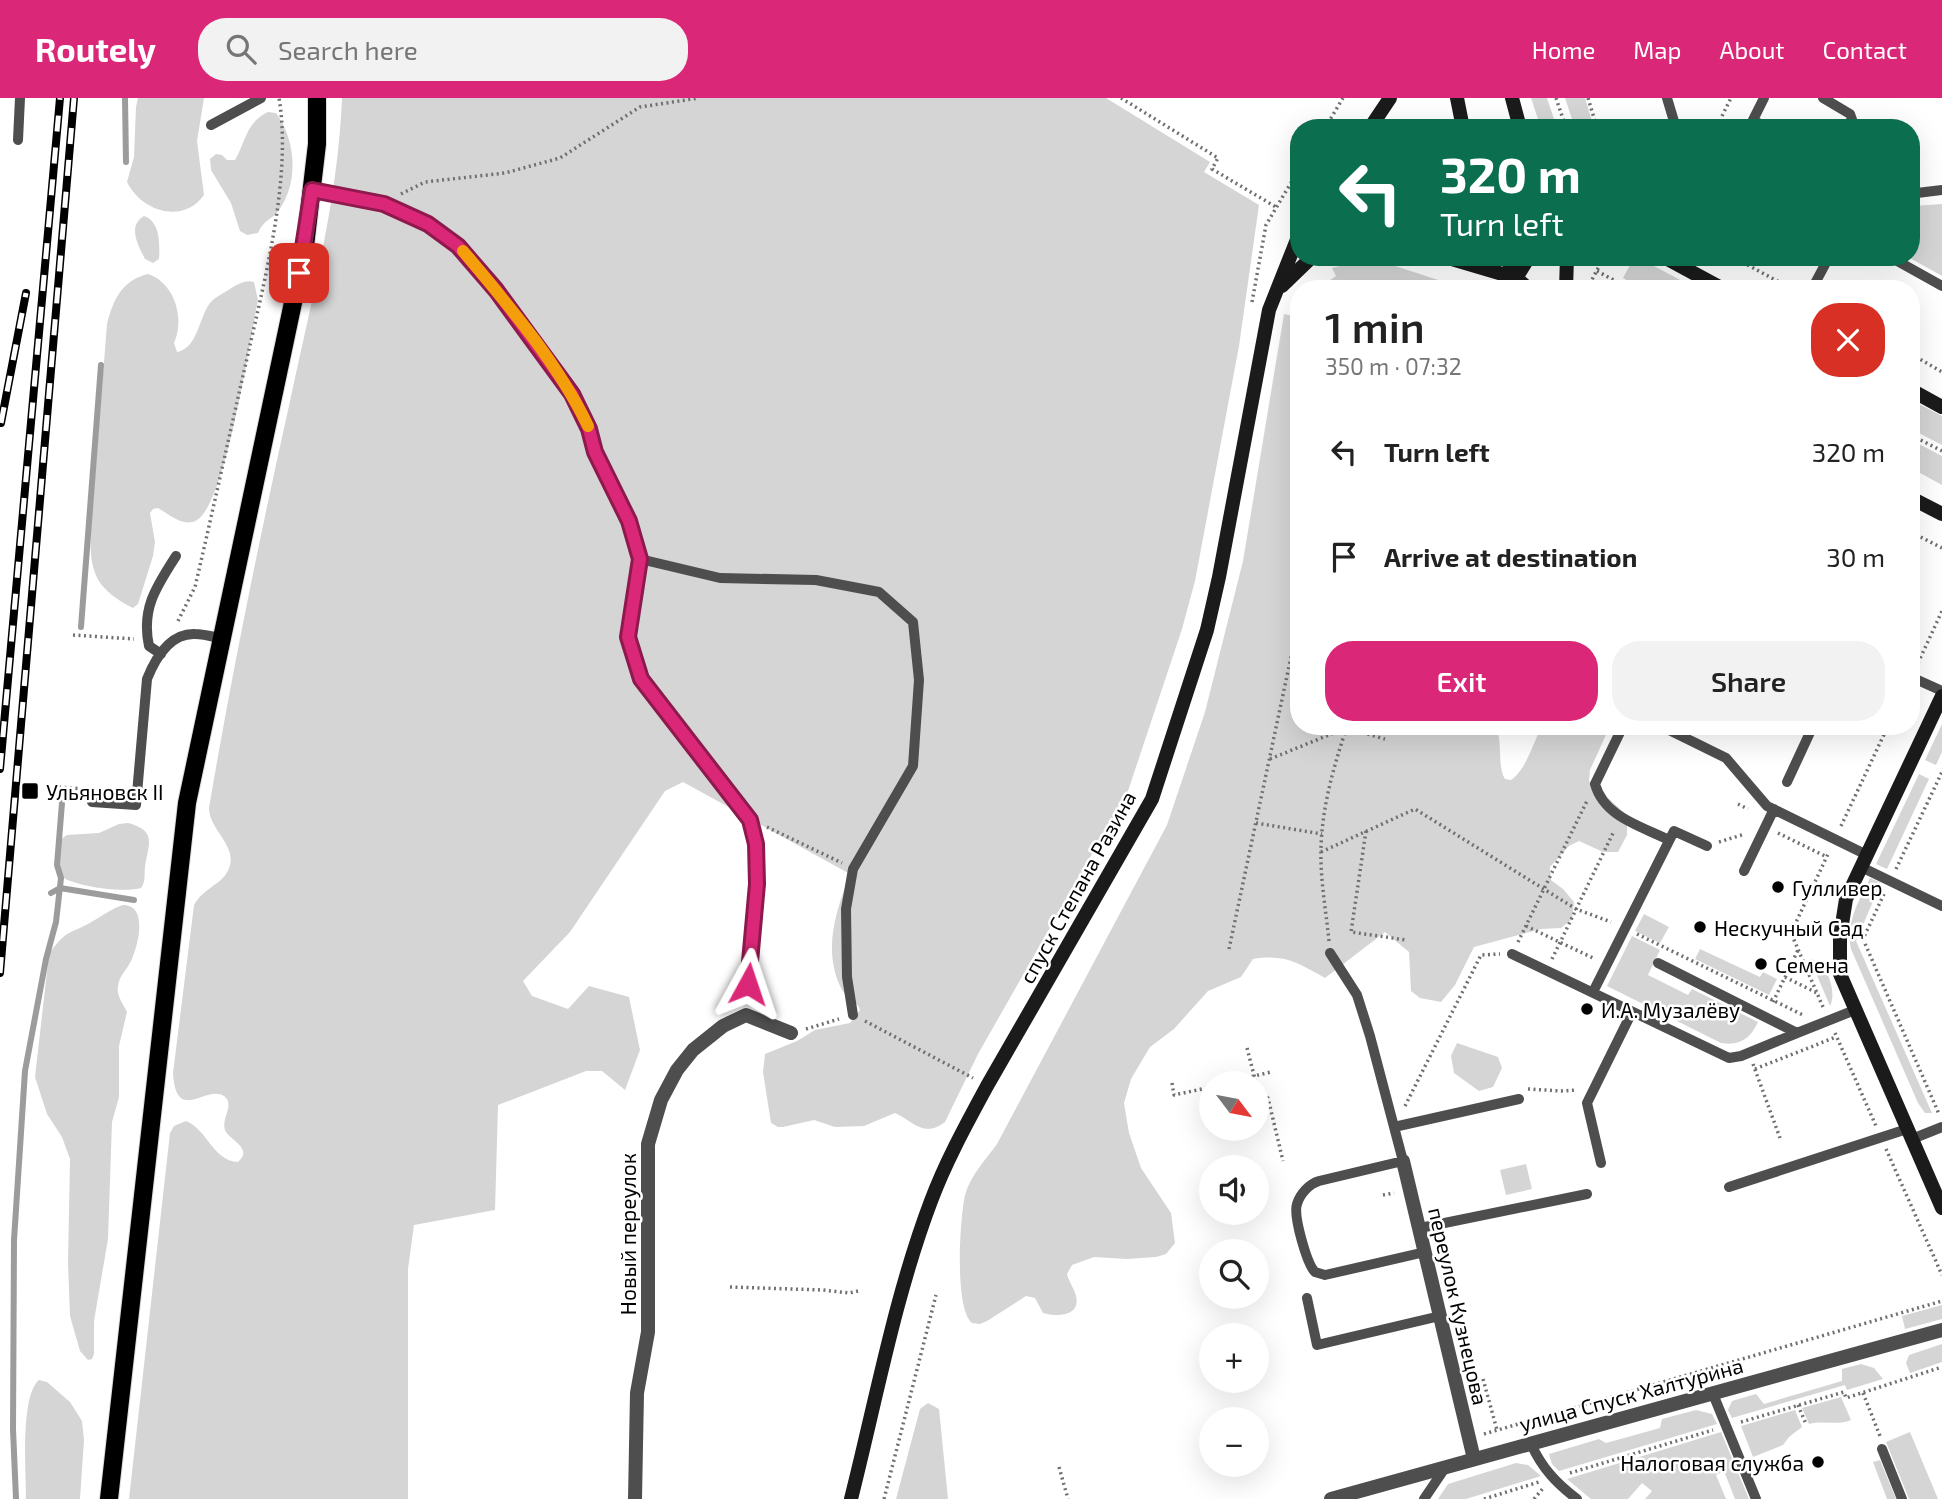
<!DOCTYPE html>
<meta charset="utf-8">
<style>
body{margin:0;font-family:"Exo 2",sans-serif;background:#f2f2f2;color:#222;height:100vh;display:flex;flex-direction:column;font-size:26px;white-space:nowrap}
*{box-sizing:border-box;margin:0}
p{font-size:23px;color:#767676}
.icon{flex:none;width:38px;height:38px;fill:none;stroke:currentColor;stroke-width:2;stroke-linecap:round;stroke-linejoin:round}
.map{position:relative;flex:1;overflow:hidden}
.sheet{position:absolute;left:1290px;top:182px;width:630px;height:455px;display:flex;flex-direction:column;background:#fff;border-radius:28px;box-shadow:0 7px 28px #0002}
.sheet>*{flex:none}
.guide{position:absolute;left:1290px;top:21px;width:630px;height:147px;border-radius:28px;box-shadow:0 7px 28px #0002;background:#0b6e4f;color:#fff;overflow:hidden}
.needle{width:46px;rotate:122deg}
.fabs{position:absolute;left:1199px;top:973px;display:grid;gap:14px}
.fabs a{display:grid;place-items:center;width:70px;height:70px;border-radius:50%;background:#fff;box-shadow:0 7px 28px #0002;font-size:35px}
.pin{position:absolute;display:grid;place-items:center;width:60px;height:60px;color:#fff;margin:-30px;border-radius:14px;box-shadow:0 4px 10px #0006}
.me{position:absolute;width:77px;margin:-38px;rotate:5deg;stroke-linejoin:round;filter:drop-shadow(0 0 5px #0008)}
.turn{display:flex;align-items:center;gap:24px;height:147px;padding:0 35px;font-size:32px}
.turn .icon{width:91px;height:91px;stroke-width:2.5}
.turn b{display:block;font-size:49px;line-height:60px}
.round{display:grid;place-items:center;flex:none;width:74px;height:74px;border-radius:28px;background:#f2f2f2}
.summary{display:flex;align-items:center;justify-content:space-between;height:119px;padding:0 35px}
h1{font-size:42px;font-weight:600;line-height:52px}
.button{display:flex;gap:14px;margin-top:auto;padding:14px 35px}
.button a{flex:1;height:80px;border-radius:28px;background:#db2777;color:#fff;font-size:28px;font-weight:600;line-height:80px;text-align:center}
.button a+a{background:#f2f2f2;color:#222}
ul{padding:0;list-style:none}
li{display:flex;align-items:center;gap:21px;height:105px;padding:0 35px}
li div{flex:1}
li b{display:block;font-size:26px}
li em{font-style:normal}
header{display:flex;align-items:center;gap:42px;box-sizing:border-box;height:98px;padding:0 35px;background:#db2777;color:#fff}
header strong{font-size:33px}
nav{display:flex;gap:38px;margin-inline-start:auto;font-size:24px}
.search{width:490px;height:63px;background:#f2f2f2;display:flex;align-items:center;gap:18px;box-sizing:border-box;padding:0 24px;border-radius:28px;color:#767676;font-size:26px}
.map>svg:first-child{display:block}
</style>
<header>
<strong>Routely</strong>
<div class="search"><svg class="icon" aria-label="search" viewBox="0 0 24 24"><circle cx="10" cy="10" r="6"/><path d="M15 15l6 6"/></svg>Search here</div>
<nav><a>Home</a><a>Map</a><a>About</a><a>Contact</a></nav>
</header>
<div class="map">
<svg width="1942" height="1401" viewBox="0 0 1942 1401">
<rect width="100%" height="100%" fill="#fff"/>
<!-- green -->
<path fill="#d5d5d5" d="M138,0H204L197,43L204,97C183,127 141,113 127,84L134,59L136,9Z
M342,0H1106L1210,64L1204,74L1259,107L1239,248L1195,483L1182,531L1128,693L978,956L945,1024C924,1040 914,1024 895,1015L864,1028L835,1029L814,1022L783,1029H778L771,1025L763,974L765,956L797,943L815,932L850,925L860,912C857,902 844,899 840,888C823,850 836,813 850,776L683,684L665,693L570,834L523,883L532,898L568,911L589,888L629,899L640,952L625,992L602,973H586L498,1007L495,1112L414,1127L408,1171V1401H129L170,1035L174,1028L186,1023C207,1031 213,1063 238,1064C253,1051 232,1043 226,1034C219,1022 236,1007 224,998C206,986 176,1027 173,975L194,807C204,790 218,788 226,776C243,750 209,734 209,710C232,574 260,438 290,303C311,204 338,102 342,0Z
M1531,0H1547L1557,30H1541Z
M1565,0H1585L1594,30H1575Z
M268,14L276,15C296,42 299,84 279,112C271,123 265,120 258,135L247,137L240,133L231,105L211,72L210,61L216,56L222,57L227,62H235C246,43 246,24 268,14Z
M1942,106V178L1908,159H1911V114L1914,108Z
M144,118C160,123 160,146 159,161L153,165L145,161C138,147 127,128 144,118Z
M1629,159H1637L1697,191H1644L1623,180L1630,167L1626,165Z
M1360,163L1392,167L1466,191H1322L1323,187L1336,178L1332,170Z
M148,176C175,185 185,221 174,245L177,254C198,250 199,219 210,205C216,198 226,194 233,189C240,185 246,182 254,184L258,202C250,241 226,405 197,422C184,430 170,417 158,410L153,411L150,415L155,444L153,458L138,506L133,510C93,490 89,471 91,430L107,226C113,202 122,182 148,176Z
M1284,216L1298,219V447L1296,483L1298,485V628H1496C1503,645 1497,669 1505,681L1511,682C1526,672 1533,645 1542,628H1610L1590,672L1589,683L1627,717V737L1618,754H1603L1579,743L1569,748L1550,769L1551,782L1563,791L1574,804L1572,821L1561,830L1541,831L1474,849L1455,887L1441,904L1420,900L1411,893L1409,854L1385,834L1325,880C1298,865 1285,856 1253,861L1241,879L1208,893L1174,931L1150,949L1131,981L1124,1005L1129,1035L1141,1070L1171,1115L1175,1145L1166,1156L1156,1159L1127,1161L1094,1159L1072,1167L1067,1176C1069,1184 1074,1190 1076,1198C1081,1219 1056,1219 1043,1215L1035,1200L1026,1198L987,1223L980,1226L972,1225C954,1210 960,1120 965,1097C970,1078 986,1061 997,1046L1167,727L1205,614L1243,463Z
M1911,302L1942,318V347L1911,331Z
M1911,342L1942,358V387L1911,370Z
M1942,626V654L1936,667L1925,662Z
M1919,676L1929,681L1887,771L1876,766Z
M128,725C158,733 148,746 145,769C144,777 146,783 141,790C126,795 70,789 59,776C54,770 56,762 56,755C57,745 59,742 67,737L99,735L119,726Z
M1870,780L1881,785L1856,843L1932,1015H1925L1918,1005L1851,851C1845,825 1859,803 1870,780Z
M123,807C147,807 139,843 133,858C130,869 119,877 118,888C116,897 123,906 127,914L119,948V999L112,1024L108,1141L94,1223V1256L92,1261L88,1262L80,1253L70,1218L68,1165L70,1061L62,1039L47,1016L35,979L49,856C67,830 70,837 93,823C104,817 111,811 123,807Z
M1644,816L1669,829L1660,845L1635,833Z
M1632,838L1660,852L1648,877L1688,897L1692,891L1758,924C1750,941 1740,948 1721,945L1607,888Z
M1700,851L1760,879L1763,874L1777,881L1769,897L1695,861Z
M1810,861C1812,861 1820,865 1821,866C1830,876 1836,897 1830,908Z
M1457,945L1498,959L1502,970L1493,989L1479,993L1454,975L1451,958Z
M1526,1066L1532,1091L1506,1097L1500,1072Z
M1942,1207V1221L1905,1231L1902,1218Z
M1942,1246V1264L1910,1275L1906,1265L1909,1257Z
M1861,1266L1874,1270L1883,1281L1847,1292L1845,1287L1732,1320L1728,1312L1732,1303L1756,1296L1764,1306L1842,1283V1271Z
M39,1282L47,1284L70,1304L82,1323L84,1342L80,1401H26C26,1375 20,1298 39,1282Z
M1841,1299L1851,1322C1837,1328 1824,1322 1809,1326L1802,1310Z
M928,1305L939,1311L948,1401H896L920,1311Z
M1696,1312L1712,1316L1717,1326L1559,1373L1552,1366L1549,1356L1599,1341L1606,1345L1660,1330L1662,1321Z
M1795,1312L1802,1329L1789,1339L1783,1347L1753,1359L1741,1328Z
M1721,1334L1749,1401H1735L1724,1373L1716,1377L1726,1401H1645L1652,1393L1642,1385L1628,1401H1591L1567,1381Z
M1910,1334L1938,1401H1909L1886,1344Z
M1880,1362L1896,1401H1887L1873,1364Z
M1516,1365L1528,1367L1541,1378L1466,1401H1438L1448,1386Z"/>
<g fill="none" stroke-linecap="round" stroke-linejoin="round">
<!-- stream -->
<path stroke="#9c9c9c" stroke-width="6" d="M125,0L126,64
M81,529L101,267
M51,795L60,790L134,802
M16,1401L13,1331L14,1142L25,973L46,861L56,824L61,780L57,767L62,705"/>
<!-- primary casing -->
<g stroke="#dbdbdb" stroke-width="20">
<path id="primary" d="M109,1401L187,705L305,148L317,46V0"/>
</g>
<!-- path -->
<path stroke="#707070" stroke-width="3.5" stroke-dasharray="2 3.5" stroke-linecap="butt" d="M1121,0L1218,60L1212,71L1276,109
M1556,0L1566,30
M1588,0L1597,30
M1722,18L1731,0
M1325,30L1343,0
M401,96L425,84L505,75L560,60L640,9L699,0
M1733,159L1792,191
M1597,173L1630,191
M1587,191L1604,159
M1252,204L1266,127L1298,73
M1911,256L1942,274
M1911,337L1942,353
M1911,434L1942,450
M178,523L195,489C213,412 230,334 248,256C265,180 292,78 279,0
M73,537L134,541
M1918,565L1942,513
M1270,661L1346,630L1385,641
M59,689L85,691
M1738,706L1748,711
M1256,725L1322,736
M1841,728L1888,628
M767,729L842,765
M1366,733L1351,834L1406,842
M1778,735L1827,759
M1719,744L1745,736
M1321,754L1415,711L1576,811L1611,824
M1896,771L1942,674
M1884,796L1863,841L1939,1016
M1526,828L1593,860
M1637,836L1803,917
M1329,843C1326,812 1320,781 1321,750C1322,708 1334,668 1347,628
M1518,844L1587,703
M1229,851L1298,526
M1552,861L1614,733
M1785,879L1817,895
M1773,904L1798,852
M1823,909L1791,835L1829,754
M865,923L973,980
M806,931L839,921
M1835,935L1876,1028
M1247,950L1256,985
M1753,966L1780,1040
M1755,971L1836,939
M1172,985L1174,997L1211,989
M1225,985L1271,974
M1256,987L1260,1002L1268,1000L1283,1063
M1528,991L1561,993L1576,992
M1405,1008L1481,857L1500,856
M1886,1051L1942,1177
M1383,1097L1394,1095
M730,1189L823,1192L849,1195L858,1193
M1483,1281L1497,1332
M1863,1295L1880,1338
M1798,1307L1806,1326
M1741,1324L1844,1294L1846,1300L1942,1269
M1484,1336L1942,1203
M1059,1369L1068,1401
M1570,1375L1713,1332
M884,1401L936,1197
M1484,1401L1539,1384
M1534,1401L1544,1389"/>
<!-- lane -->
<path stroke="#4e4e4e" stroke-width="10" d="M1667,0L1676,30
M1764,0L1753,22L1767,30
M1823,0L1850,16L1855,30
M211,27L261,0
M18,42L20,0
M312,92L384,106L428,126L458,147L496,192L572,296L589,331L595,354L629,423L640,461L628,539L641,581L750,722L756,746L757,786L748,885
M1911,92L1917,95L1942,92
M1890,159L1942,188
M1812,191L1829,159
M640,461L720,480L816,482L879,494L913,524L919,582L913,668L853,771L846,811L847,879L853,917
M161,556L149,548C141,511 156,489 176,458
M1911,579L1942,593
M1623,628L1595,686C1604,719 1641,728 1669,742
M1661,628L1726,660L1767,708L1867,757
M1685,640L1690,628
M1787,684L1813,628
M92,704L136,707L147,581C155,561 170,535 195,536C204,536 214,539 223,541
M1861,769L1942,808
M1744,773L1774,711
M1330,855L1357,897L1370,938L1403,1063L1319,1083C1309,1086 1300,1096 1297,1106C1293,1118 1307,1166 1315,1174L1325,1177L1425,1154
M1512,856L1729,960L1741,958L1797,935
M1658,865L1797,935L1855,912
M1593,894L1674,733L1707,748
M1394,1029L1519,1001
M1912,1041L1942,1029
M1601,1065L1587,1005L1632,914
M1729,1089L1907,1031
M1420,1130L1587,1096
M1307,1200L1317,1247L1440,1218
M1713,1296L1756,1401
M1531,1346C1542,1370 1556,1385 1577,1401
M1882,1351L1902,1401
M1424,1401L1445,1370"/>
<!-- street -->
<path stroke="#4e4e4e" stroke-width="14" d="M1403,1063L1474,1361
M635,1401L637,1295L648,1234V1046L661,1002L677,972L693,952L723,928L746,917L791,935
M1331,1401L1942,1232"/>
<!-- secondary -->
<path stroke="#1b1b1b" stroke-width="14" d="M1457,0L1463,30
M1512,0L1520,30
M1370,30L1390,0
M1445,159L1516,180L1529,191
M1506,159L1516,180
M1664,159L1723,191
M1516,180L1529,159
M1282,188L1312,159
M1566,191L1567,159
M1911,292L1942,309
M1911,400L1942,416
M1942,598L1846,801L1840,839V876L1942,1110
M851,1401C876,1302 895,1198 931,1103C946,1063 967,1025 987,988L1152,701L1207,532L1219,479L1269,212L1298,139"/>
<!-- primary -->
<use href="#primary" stroke="#000" stroke-width="18"/>
<!-- rail casing -->
<g stroke="#000" stroke-width="8">
<path id="rail" d="M1,325L26,195
M0,671L60,0
M0,875L74,0"/>
</g>
<!-- rail -->
<use href="#rail" stroke="#fff" stroke-width="5" stroke-dasharray="16" stroke-linecap="butt"/>
</g>
<g fill="none" stroke-linecap="round" stroke-linejoin="round">
<!-- route casing -->
<g stroke="#8e194d" stroke-width="18">
<path id="route" d="M299,175L312,92L384,106L428,126L458,148L496,192L572,296L589,331L595,354L629,423L640,461L628,539L641,581L750,722L756,746L757,786L748,886"/>
</g>
<!-- route -->
<use href="#route" stroke="#db2777" stroke-width="12"/>
<!-- slow -->
<path stroke="#f59e0b" stroke-width="12" d="M463,153C509,208 557,264 588,328"/>
</g>
<!-- markers -->
<g fill="#000" stroke="#fff" stroke-width="2.5">
<rect x="21" y="684" width="18" height="18" rx="3.5"/>
<circle cx="1778" cy="789" r="7"/>
<circle cx="1700" cy="829" r="7"/>
<circle cx="1761" cy="866" r="7"/>
<circle cx="1587" cy="911" r="7"/>
<circle cx="1818" cy="1364" r="7"/>
</g>
<g text-anchor="middle" dominant-baseline="central" stroke-width="5" stroke-linejoin="round" paint-order="stroke">
<!-- poi labels -->
<g font-size="21" fill="#000" stroke="#fff" text-anchor="start">
<text x="46" y="693">Ульяновск II</text>
<text x="1792" y="789">Гулливер</text>
<text x="1714" y="829">Нескучный Сад</text>
<text x="1775" y="866">Семена</text>
<text x="1601" y="911">И.А. Музалёву</text>
<text x="1804" y="1364" text-anchor="end">Налоговая служба</text>
</g>
<!-- street labels -->
<g font-size="21" fill="#000" stroke="#fff">
<text transform="translate(1077 789) rotate(-61)">спуск Степана Разина</text>
<text transform="translate(627 1136) rotate(-90)">Новый переулок</text>
<text transform="translate(1459 1208) rotate(77)">переулок Кузнецова</text>
<text transform="translate(1631 1296) rotate(-15)">улица Спуск Халтурина</text>
</g>
</g>
</svg>
<div class="fabs">
<a><svg class="needle" viewBox="-14 -14 28 28"><path d="M0-13l5 13h-10z" fill="#e53935"/><path d="M0 13l5-13h-10z" fill="#767676"/></svg></a>
<a><svg class="icon" aria-label="sound" viewBox="0 0 24 24"><path d="M4 9h4l5-4v14l-5-4H4zM17 9q2 3 0 6"/></svg></a>
<a><svg class="icon" aria-label="search" viewBox="0 0 24 24"><circle cx="10" cy="10" r="6"/><path d="M15 15l6 6"/></svg></a>
<a>+</a>
<a>−</a>
</div>
<div class="pin" style="left:299px;top:175px;background:#d93025"><svg class="icon" aria-label="arrive" viewBox="0 0 24 24"><path d="M6 21V4h12l-3 4 3 4H6"/></svg></div>
<svg class="me" style="left:748px;top:886px" viewBox="-20 -20 40 40"><path d="M0-17L14 15 0 8-14 15z" fill="#db2777" stroke="#fff" stroke-width="4"/></svg>
<div class="guide">
<div class="turn"><svg class="icon" aria-label="left" viewBox="0 0 24 24"><path d="M17 20v-9H6M10 6l-5 5 5 5"/></svg><div><b>320 m</b>Turn left</div></div>
</div>
<section class="sheet">
<div class="summary"><div><h1>1 min</h1><p>350 m · 07:32</p></div><a class="round" style="background:#d93025;color:#fff"><svg class="icon" aria-label="close" viewBox="0 0 24 24"><path d="M6 6l12 12M18 6L6 18"/></svg></a></div>
<ul>
<li><svg class="icon" aria-label="left" viewBox="0 0 24 24"><path d="M17 20v-9H6M10 6l-5 5 5 5"/></svg><div><b>Turn left</b></div><em>320 m</em></li>
<li><svg class="icon" aria-label="arrive" viewBox="0 0 24 24"><path d="M6 21V4h12l-3 4 3 4H6"/></svg><div><b>Arrive at destination</b></div><em>30 m</em></li>
</ul>
<div class="button"><a>Exit</a><a>Share</a></div>
</section>
</div>
